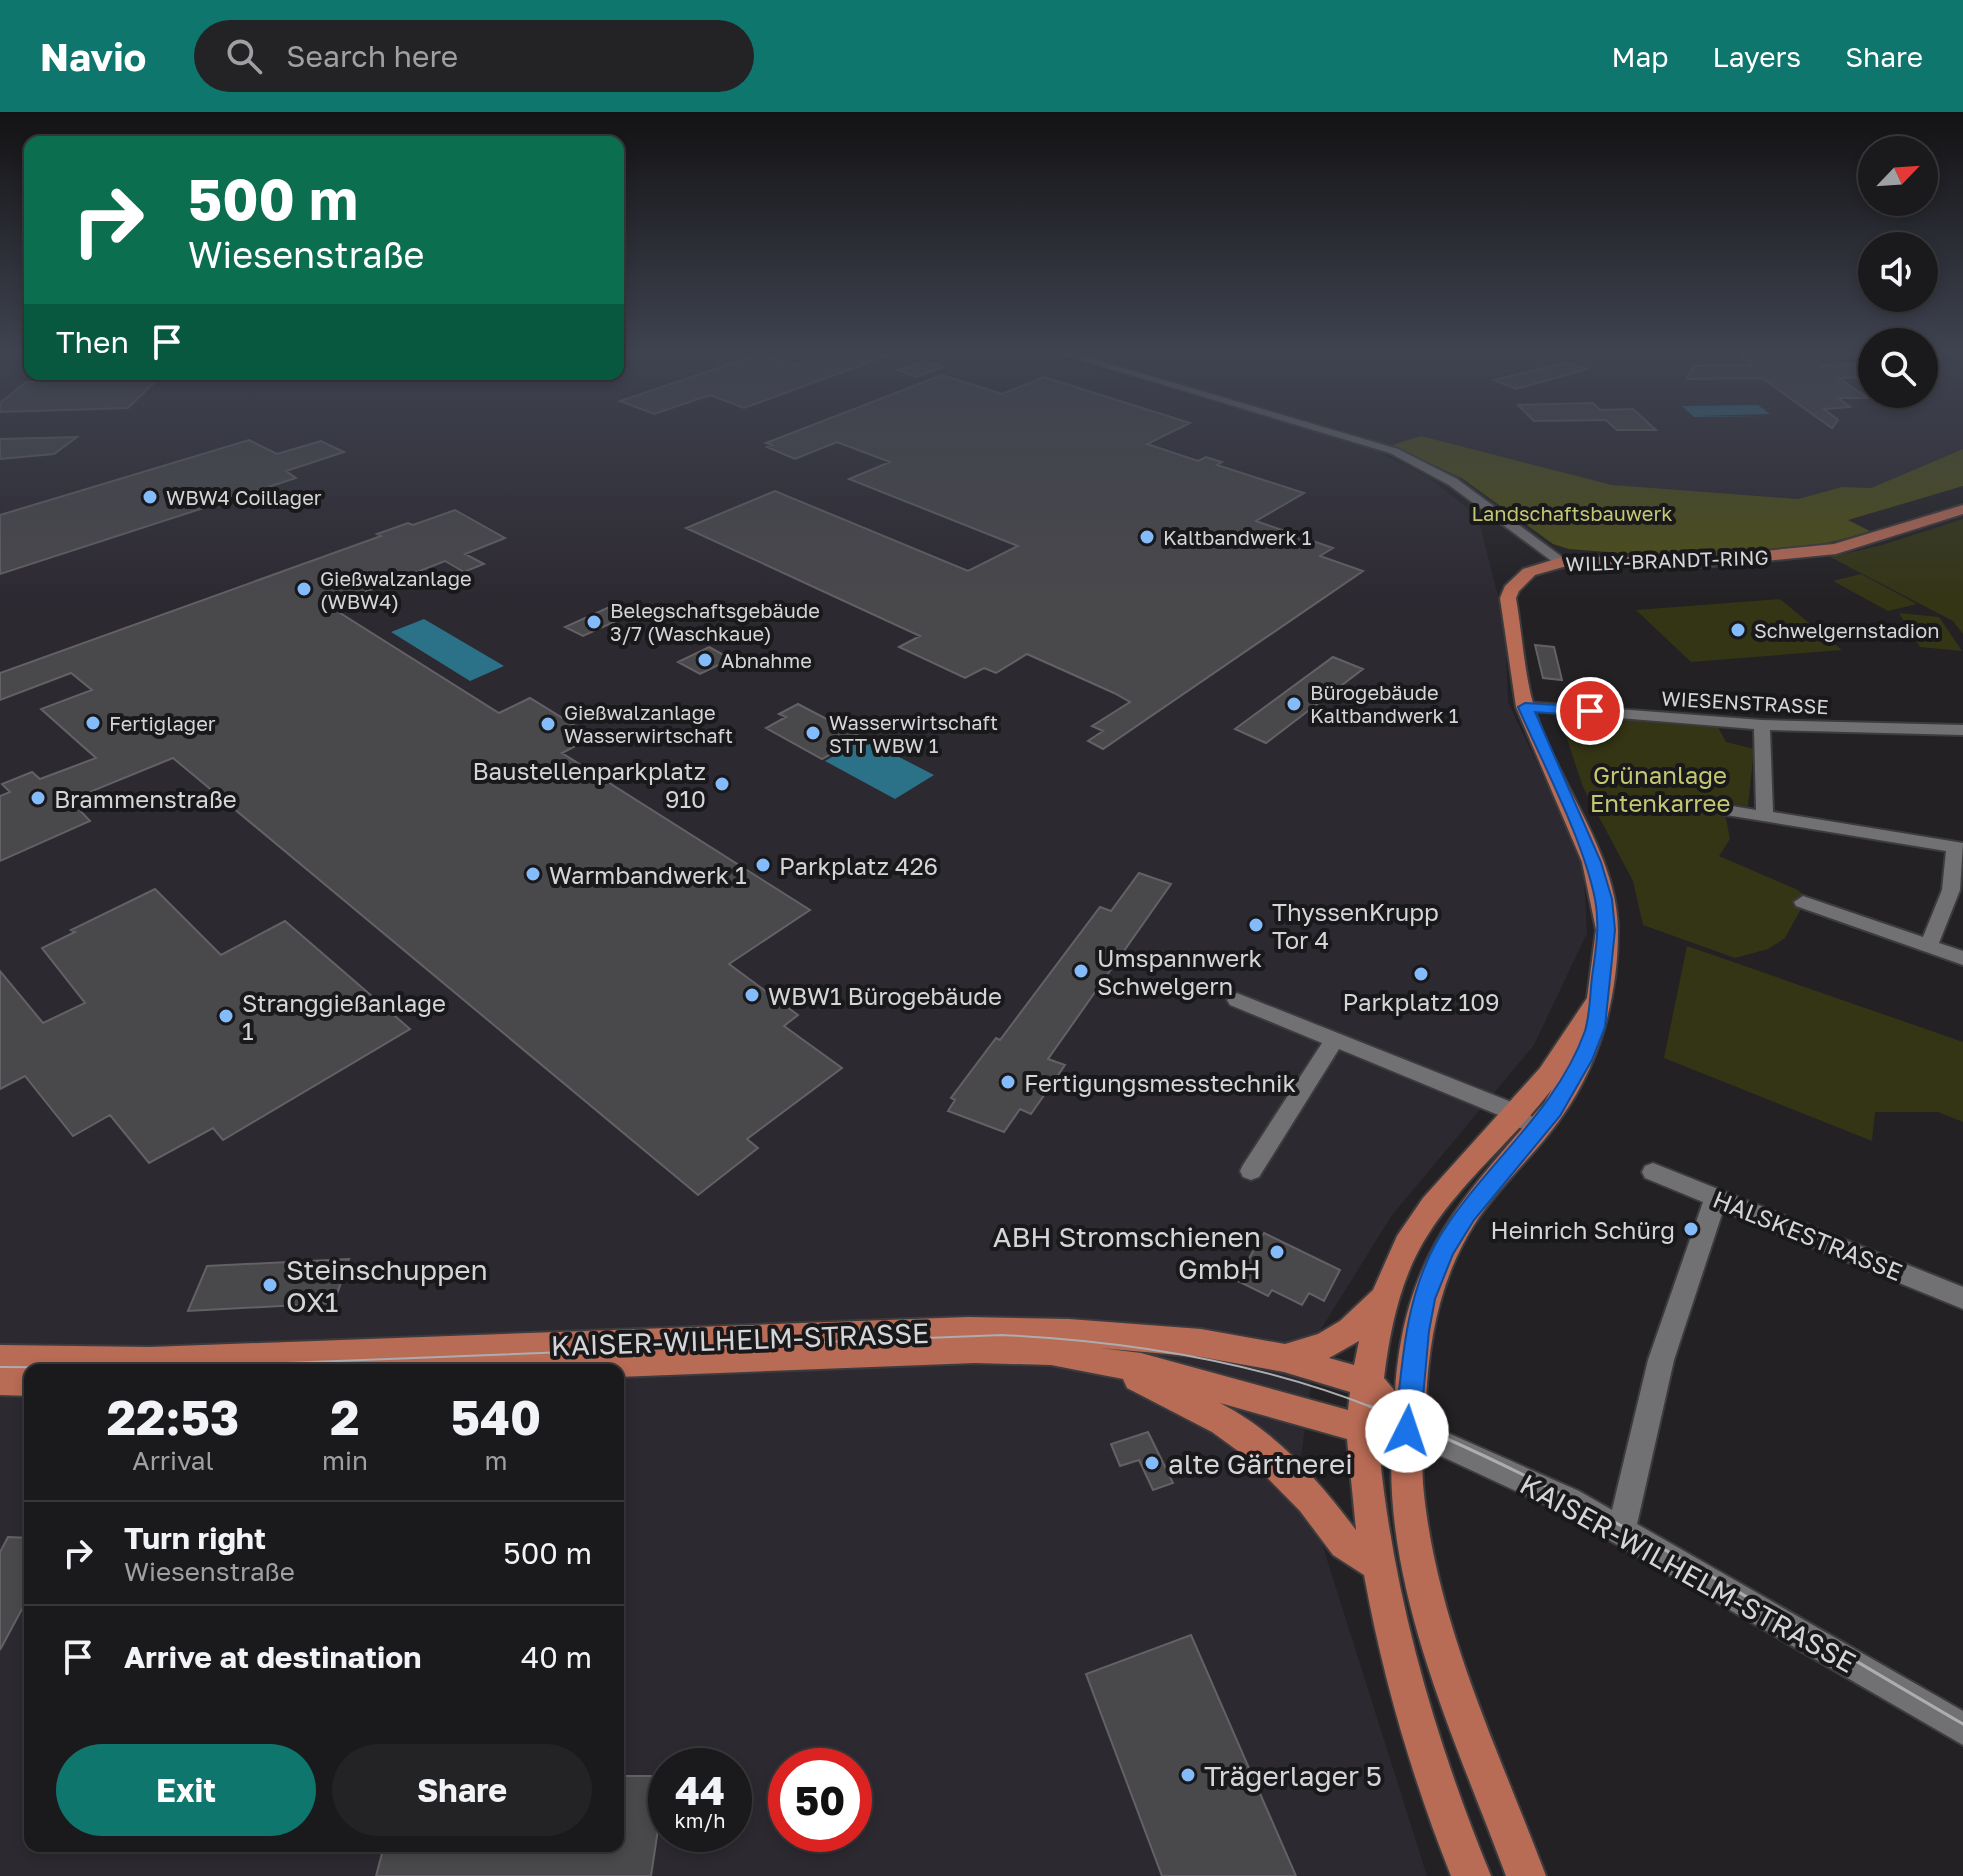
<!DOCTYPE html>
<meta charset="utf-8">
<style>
body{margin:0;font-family:"Golos Text",sans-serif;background:#232224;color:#f1f3f6;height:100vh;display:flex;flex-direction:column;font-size:30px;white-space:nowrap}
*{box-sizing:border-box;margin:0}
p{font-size:26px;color:#9fa0a3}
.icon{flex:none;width:44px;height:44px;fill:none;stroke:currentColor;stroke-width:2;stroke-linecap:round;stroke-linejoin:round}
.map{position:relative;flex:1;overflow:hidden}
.drawer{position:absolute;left:24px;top:1252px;width:600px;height:488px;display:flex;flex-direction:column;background:#1a191b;border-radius:16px;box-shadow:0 4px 12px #0003,0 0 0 2px #38383a}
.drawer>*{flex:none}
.hud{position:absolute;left:24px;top:24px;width:600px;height:244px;border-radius:16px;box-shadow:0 4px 12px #0003,0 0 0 2px #38383a;background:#0b6e4f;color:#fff;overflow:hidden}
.needle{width:52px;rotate:65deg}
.buttons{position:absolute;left:1858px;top:24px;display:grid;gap:16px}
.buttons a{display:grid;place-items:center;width:80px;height:80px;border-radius:50%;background:#1a191b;box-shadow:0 4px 12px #0003,0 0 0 2px #38383a;font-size:40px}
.speed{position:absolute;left:648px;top:1636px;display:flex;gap:16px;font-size:40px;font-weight:700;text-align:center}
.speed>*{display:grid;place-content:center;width:104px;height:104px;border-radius:50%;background:#1a191b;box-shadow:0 4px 12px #0003,0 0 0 2px #38383a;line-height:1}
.speed small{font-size:20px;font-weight:400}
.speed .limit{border:12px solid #d22;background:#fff;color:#111}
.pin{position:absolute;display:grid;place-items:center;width:68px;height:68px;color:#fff;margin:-34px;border:4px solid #fff;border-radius:50%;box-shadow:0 2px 8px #0007}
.me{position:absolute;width:88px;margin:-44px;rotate:4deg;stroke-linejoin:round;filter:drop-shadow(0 0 6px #0008)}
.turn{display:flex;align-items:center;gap:28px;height:168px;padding:0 32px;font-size:36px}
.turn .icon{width:104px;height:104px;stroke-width:2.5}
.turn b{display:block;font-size:56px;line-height:68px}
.then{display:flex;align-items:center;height:76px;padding:0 32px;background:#0003;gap:16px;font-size:30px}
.eta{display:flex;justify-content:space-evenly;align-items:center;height:136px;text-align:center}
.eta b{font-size:48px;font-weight:700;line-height:56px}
.button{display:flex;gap:16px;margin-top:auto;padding:16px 32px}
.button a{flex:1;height:92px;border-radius:48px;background:#0f766e;color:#fff;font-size:32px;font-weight:700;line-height:92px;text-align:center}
.button a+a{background:#232224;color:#f1f3f6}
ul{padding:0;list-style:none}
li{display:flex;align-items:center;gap:24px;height:104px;padding:0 32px;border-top:2px solid #38383a}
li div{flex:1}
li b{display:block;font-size:30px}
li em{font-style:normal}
header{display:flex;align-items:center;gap:48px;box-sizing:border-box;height:112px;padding:0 40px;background:#0f766e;color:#fff}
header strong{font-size:38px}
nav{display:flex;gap:44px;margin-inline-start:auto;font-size:28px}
.search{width:560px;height:72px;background:#232224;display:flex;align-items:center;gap:20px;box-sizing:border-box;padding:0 28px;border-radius:44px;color:#9fa0a3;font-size:30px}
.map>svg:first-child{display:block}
</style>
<header>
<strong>Navio</strong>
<div class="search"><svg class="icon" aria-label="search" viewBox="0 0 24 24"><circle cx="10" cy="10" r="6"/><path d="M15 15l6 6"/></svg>Search here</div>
<nav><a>Map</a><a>Layers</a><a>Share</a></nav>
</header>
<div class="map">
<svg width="1963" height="1764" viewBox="0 0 1963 1764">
<rect width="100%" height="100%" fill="#232124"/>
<!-- built -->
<path fill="#2d2931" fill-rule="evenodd" d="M0,242H30V262H618V242H1045L1371,336L1430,366L1478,405L1505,512L1508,590L1583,748L1587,821L1534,933L1392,1103L1318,1222L1299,1359L1427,1764H0ZM30,1258H618V1734H30ZM666,1654H734V1722H666ZM786,1654H854V1722H786Z
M1080,242H1872V282H1924V242H1963V337L1871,376L1842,375L1798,387L1647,378L1592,369L1414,329L1392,333Z"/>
<!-- green -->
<path fill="#343515" d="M1963,407V522L1953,509L1830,445L1882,433Z
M1861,462L1917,492L1888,499L1833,469Z
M1780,487L1842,538L1691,550L1636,498Z
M1899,501L1939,505L1962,539L1920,535Z
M1569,602L1718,615L1726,630L1754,637L1748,694L1723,691L1730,727L1719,744L1798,778L1807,786L1785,826L1768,837L1735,846L1643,813L1633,769L1583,675L1562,612Z
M1687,834L1963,930V1010L1938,1000H1875L1872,1029L1664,946Z"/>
<!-- forest -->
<path fill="#4d4e14" d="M1421,324L1612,373L1798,387L1842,375L1871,376L1963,337V374L1848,408L1870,419C1774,451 1668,445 1569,437L1553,432L1463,367L1392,333Z"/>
<!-- water -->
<path fill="#2b7288" d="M1758,293L1770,302L1694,304L1770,305H1694L1682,294Z
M424,507L504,554L470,569L391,520Z
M863,627H864L934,663L895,687L825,649Z"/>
<!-- building -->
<path fill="#49484b" stroke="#636165" stroke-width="2" d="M759,242L795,253L827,242L889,243L744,296L710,283L654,302L620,289Z
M1740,244H1810L1822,253L1857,252L1872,265L1839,266L1868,286H1838L1850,295L1824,297L1838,308L1832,316L1762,266L1687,267L1693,254L1752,253Z
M925,249L943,255L916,265L898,258Z
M1568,250L1587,257L1516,277L1494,268Z
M942,263L1002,282L1044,265L1190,311L1147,332L1198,349L1206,345L1222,350L1217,353L1304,381L1256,409L1333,436L1320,444L1363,459L1103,637L1088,629L1103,619L1092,614L1130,590L1114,581L1027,542L996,561L984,556L965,566L899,535L920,524L686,416L775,379L968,459L1018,434L849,367L890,350L837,330L795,347L767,335L772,333L766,331Z
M159,266L128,296L0,300V291L26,270Z
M1593,291L1600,298L1633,297L1656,318H1617L1606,308L1534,309L1518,293Z
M77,325L54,342L0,347V327Z
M249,328L277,342L321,329L344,340L286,359L296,366L0,462V403Z
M455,398L505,426L465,442L484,452L464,460L445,449L329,494L499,601L530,586L593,625L562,641L810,798L729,852L798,903L784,914L842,956L747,1027L758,1036L698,1083L173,646L70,688L90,709L0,749V684L10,680L2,672L32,660L40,667L96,646L41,597L92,578L71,561L0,588V561L381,424L377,422L408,411L413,413Z
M616,492L634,501L583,524L565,515Z
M1535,533L1554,535L1562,568L1543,566Z
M709,535L731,547L700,562L678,550Z
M1333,545L1363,557L1266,631L1235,617Z
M798,592L861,625L822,647L766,616L786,605L779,602Z
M1139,761L1171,772L1048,947L1065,953L1031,1002L1020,997L1004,1020L948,999L955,988L951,986L996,926L1000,928L1100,795L1111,799Z
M155,777L221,843L285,809L410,917L223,1028L213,1016L149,1051L110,1003L73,1024L25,964L0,977V859L43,911L85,891L42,836L75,820L71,818Z
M1264,1121L1340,1158L1324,1189L1309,1181L1302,1193L1272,1178L1268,1184L1236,1168Z
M349,1147L334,1191L188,1199L207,1154Z
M1148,1320L1173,1371L1153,1378L1139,1348L1120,1354L1111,1332Z
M8,1425L30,1426V1482L0,1538V1440Z
M1191,1523L1296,1764H1162L1086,1562Z
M618,1664H666L651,1764H376L384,1734H618Z"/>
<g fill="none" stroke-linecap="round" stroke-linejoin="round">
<!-- minor casing -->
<g stroke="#3c3b3d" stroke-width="4">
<path id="minor" d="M1061,242H1076L1398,337L1457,367L1569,450L1557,453L1449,373L1390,341Z
M1525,590L1762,608L1963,613V623L1770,618L1773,700L1963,731L1960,778L1939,831L1963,839V853L1796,794L1794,790L1803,784L1923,825L1942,778L1946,739L1720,702L1717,698L1726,693L1756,698L1754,617L1520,598V592Z
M1237,881L1524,995L1535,1009L1532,1015C1521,1019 1516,1015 1508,1007L1339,937L1259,1065L1251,1068L1243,1065L1240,1059L1243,1053L1322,931L1230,893L1227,888Z
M1653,1051L1963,1175V1197L1723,1099L1674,1248L1637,1412L1963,1599V1633L1559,1399L1398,1324L1394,1315L1398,1306L1407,1303L1579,1379L1612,1398L1648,1248L1703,1090L1645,1066L1642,1060L1645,1054Z"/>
</g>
<!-- major casing -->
<g stroke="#3c3b3d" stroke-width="4">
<path id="major" d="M1963,393V402L1836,442L1704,455H1563L1535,463L1519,479L1516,486C1522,521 1524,560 1534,595C1555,667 1618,741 1618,819C1618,885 1600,952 1561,1006C1535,1043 1499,1074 1474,1113C1440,1167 1429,1226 1426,1289C1425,1316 1421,1345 1423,1372C1435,1508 1498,1637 1546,1764H1506C1456,1629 1383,1477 1392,1331H1379L1380,1346C1395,1490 1436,1630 1491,1764H1451C1412,1666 1383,1567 1364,1463L1333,1443L1300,1399L1249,1347L1212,1320L1127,1276L1123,1267L1051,1253L975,1251L618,1265V1258H411L414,1253L276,1258H30V1284L0,1283V1233L150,1235L968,1205L1069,1207L1201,1217L1285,1232L1318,1222L1340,1209L1373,1178L1397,1124L1423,1086L1540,956L1587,886L1596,818L1582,750L1516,595L1500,486L1505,474L1523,457L1562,445H1704L1834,432ZM1552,977L1544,991C1460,1089 1404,1143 1395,1279L1384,1266C1390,1217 1401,1163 1429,1121C1463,1068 1514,1027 1552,977ZM1359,1229L1354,1253L1329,1246ZM1100,1236L1201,1245L1284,1260L1350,1280L1348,1298L1141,1241ZM1220,1291L1347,1327L1356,1418C1319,1369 1277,1320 1220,1291Z"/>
</g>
<!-- minor -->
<use href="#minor" fill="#717073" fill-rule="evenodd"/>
<!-- major -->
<use href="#major" fill="#b86b55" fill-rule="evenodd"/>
<!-- tram-far1 -->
<path stroke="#adacae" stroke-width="2" d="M0,1255L158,1256L1002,1223C1129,1229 1255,1249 1374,1296"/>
<!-- tram -->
<path stroke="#adacae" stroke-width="3" d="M1369,1294C1578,1376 1770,1500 1963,1612"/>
</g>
<!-- sky -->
<linearGradient id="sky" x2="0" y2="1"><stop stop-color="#131214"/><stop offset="0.49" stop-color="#3f4350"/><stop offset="1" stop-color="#3f4350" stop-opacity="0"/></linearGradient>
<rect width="1963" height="489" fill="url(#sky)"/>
<!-- route -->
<path fill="#1a73e8" stroke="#114b97" stroke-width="2" d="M1525,591L1590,595L1597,599L1590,604L1535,600L1601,750L1612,787L1615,818L1605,915L1592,948L1560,1004L1474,1108L1453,1142L1435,1187L1429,1219L1420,1319L1416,1327L1407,1331L1399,1327L1395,1319C1402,1255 1404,1189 1436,1131C1479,1056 1555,1003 1585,919C1590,902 1590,882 1592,865C1596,838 1600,813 1595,787C1583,727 1543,652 1518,595Z"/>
<!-- markers -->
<g fill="#84bcfb" stroke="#19181b" stroke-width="3">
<circle cx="150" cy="385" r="8"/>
<circle cx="1147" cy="425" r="8"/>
<circle cx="304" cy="477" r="8"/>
<circle cx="594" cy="510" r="8"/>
<circle cx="1738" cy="518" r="8"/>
<circle cx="705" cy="548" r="8"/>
<circle cx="1294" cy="592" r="8"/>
<circle cx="93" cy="611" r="8"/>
<circle cx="548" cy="612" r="8"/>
<circle cx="813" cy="621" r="8"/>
<circle cx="722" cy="672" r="8"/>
<circle cx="38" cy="686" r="8"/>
<circle cx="763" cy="753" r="8"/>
<circle cx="533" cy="762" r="8"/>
<circle cx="1256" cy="813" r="8"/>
<circle cx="1081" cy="859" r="8"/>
<circle cx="1421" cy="862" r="8"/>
<circle cx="752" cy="883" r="8"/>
<circle cx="226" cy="904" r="8"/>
<circle cx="1008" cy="970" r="8"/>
<circle cx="1691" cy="1117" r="8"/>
<circle cx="1277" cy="1140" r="8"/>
<circle cx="270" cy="1173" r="8"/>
<circle cx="1152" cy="1351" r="8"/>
<circle cx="1188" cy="1663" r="8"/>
</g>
<g text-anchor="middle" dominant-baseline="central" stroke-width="8" stroke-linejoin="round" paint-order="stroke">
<!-- far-poi labels -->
<g font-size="20" fill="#d5d4d6" stroke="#19181b" text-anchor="start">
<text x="166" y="385">WBW4 Coillager</text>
<text x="1163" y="425">Kaltbandwerk 1</text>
<text x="320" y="466">Gießwalzanlage<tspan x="320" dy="23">(WBW4)</tspan></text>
<text x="610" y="498">Belegschaftsgebäude<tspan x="610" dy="23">3/7 (Waschkaue)</tspan></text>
<text x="1754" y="518">Schwelgernstadion</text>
<text x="721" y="548">Abnahme</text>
<text x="1310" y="580">Bürogebäude<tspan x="1310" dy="23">Kaltbandwerk 1</tspan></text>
<text x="564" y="600">Gießwalzanlage<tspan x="564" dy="23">Wasserwirtschaft</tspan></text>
<text x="829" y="610">Wasserwirtschaft<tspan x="829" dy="23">STT WBW 1</tspan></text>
<text x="109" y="611">Fertiglager</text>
</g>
<!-- far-park labels -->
<g font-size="20" fill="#c4c772" stroke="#19181b">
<text x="1572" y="401">Landschaftsbauwerk</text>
</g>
<!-- far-street labels -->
<g font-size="20" fill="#d5d4d6" stroke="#19181b">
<text transform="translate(1667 448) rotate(-2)">WILLY-BRANDT-RING</text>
<text transform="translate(1745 590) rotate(3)">WIESENSTRASSE</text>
</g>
<!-- poi labels -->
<g font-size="24" fill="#d5d4d6" stroke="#19181b" text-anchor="start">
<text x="706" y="658" text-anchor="end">Baustellenparkplatz<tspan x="706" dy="28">910</tspan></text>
<text x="54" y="686">Brammenstraße</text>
<text x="779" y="753">Parkplatz 426</text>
<text x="549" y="762">Warmbandwerk 1</text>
<text x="1272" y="799">ThyssenKrupp<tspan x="1272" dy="28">Tor 4</tspan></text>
<text x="1097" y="845">Umspannwerk<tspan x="1097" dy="28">Schwelgern</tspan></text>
<text x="768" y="883">WBW1 Bürogebäude</text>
<text x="1421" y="889" text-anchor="middle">Parkplatz 109</text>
<text x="242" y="890">Stranggießanlage<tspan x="242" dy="28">1</tspan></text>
<text x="1024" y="970">Fertigungsmesstechnik</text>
<text x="1675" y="1117" text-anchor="end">Heinrich Schürg</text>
</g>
<!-- park labels -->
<g font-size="24" fill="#c4c772" stroke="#19181b">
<text x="1660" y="662">Grünanlage<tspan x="1660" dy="28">Entenkarree</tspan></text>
</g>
<!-- street labels -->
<g font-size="24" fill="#d5d4d6" stroke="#19181b">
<text transform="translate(1808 1123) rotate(22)">HALSKESTRASSE</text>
</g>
<!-- near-poi labels -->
<g font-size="28" fill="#d5d4d6" stroke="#19181b" text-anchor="start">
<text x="1261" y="1124" text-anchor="end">ABH Stromschienen<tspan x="1261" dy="32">GmbH</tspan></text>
<text x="286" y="1157">Steinschuppen<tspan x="286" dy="32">OX1</tspan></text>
<text x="1168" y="1351">alte Gärtnerei</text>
<text x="1204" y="1663">Trägerlager 5</text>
</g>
<!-- near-street labels -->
<g font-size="28" fill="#d5d4d6" stroke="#19181b">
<text transform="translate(740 1227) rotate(-2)">KAISER-WILHELM-STRASSE</text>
<text transform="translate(1688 1461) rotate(29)">KAISER-WILHELM-STRASSE</text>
</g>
</g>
</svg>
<div class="buttons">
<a><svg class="needle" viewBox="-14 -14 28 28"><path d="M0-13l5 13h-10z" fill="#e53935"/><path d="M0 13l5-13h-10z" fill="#9fa0a3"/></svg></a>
<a><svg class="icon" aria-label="sound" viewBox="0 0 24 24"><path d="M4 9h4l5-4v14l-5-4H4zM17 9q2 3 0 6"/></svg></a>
<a><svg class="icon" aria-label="search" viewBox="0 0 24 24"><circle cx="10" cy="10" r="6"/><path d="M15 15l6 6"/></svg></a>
</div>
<div class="speed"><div>44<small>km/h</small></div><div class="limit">50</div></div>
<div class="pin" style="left:1590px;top:599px;background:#d93025"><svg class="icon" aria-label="arrive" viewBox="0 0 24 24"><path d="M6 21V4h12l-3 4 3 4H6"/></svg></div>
<svg class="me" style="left:1407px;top:1319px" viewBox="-20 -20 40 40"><circle r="19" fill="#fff"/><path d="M0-13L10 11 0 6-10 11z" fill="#1a73e8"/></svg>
<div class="hud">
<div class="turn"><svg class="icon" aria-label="right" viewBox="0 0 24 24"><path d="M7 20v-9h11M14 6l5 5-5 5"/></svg><div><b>500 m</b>Wiesenstraße</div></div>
<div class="then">Then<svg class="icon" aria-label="arrive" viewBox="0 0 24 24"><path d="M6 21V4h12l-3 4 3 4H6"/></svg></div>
</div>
<section class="drawer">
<div class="eta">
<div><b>22:53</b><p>Arrival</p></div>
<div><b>2</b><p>min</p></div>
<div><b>540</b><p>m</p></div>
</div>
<ul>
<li><svg class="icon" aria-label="right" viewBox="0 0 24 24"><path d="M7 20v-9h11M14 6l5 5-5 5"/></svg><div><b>Turn right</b><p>Wiesenstraße</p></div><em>500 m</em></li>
<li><svg class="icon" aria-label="arrive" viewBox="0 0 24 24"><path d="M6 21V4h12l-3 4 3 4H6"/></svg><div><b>Arrive at destination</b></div><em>40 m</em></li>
</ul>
<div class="button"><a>Exit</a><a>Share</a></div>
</section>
</div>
